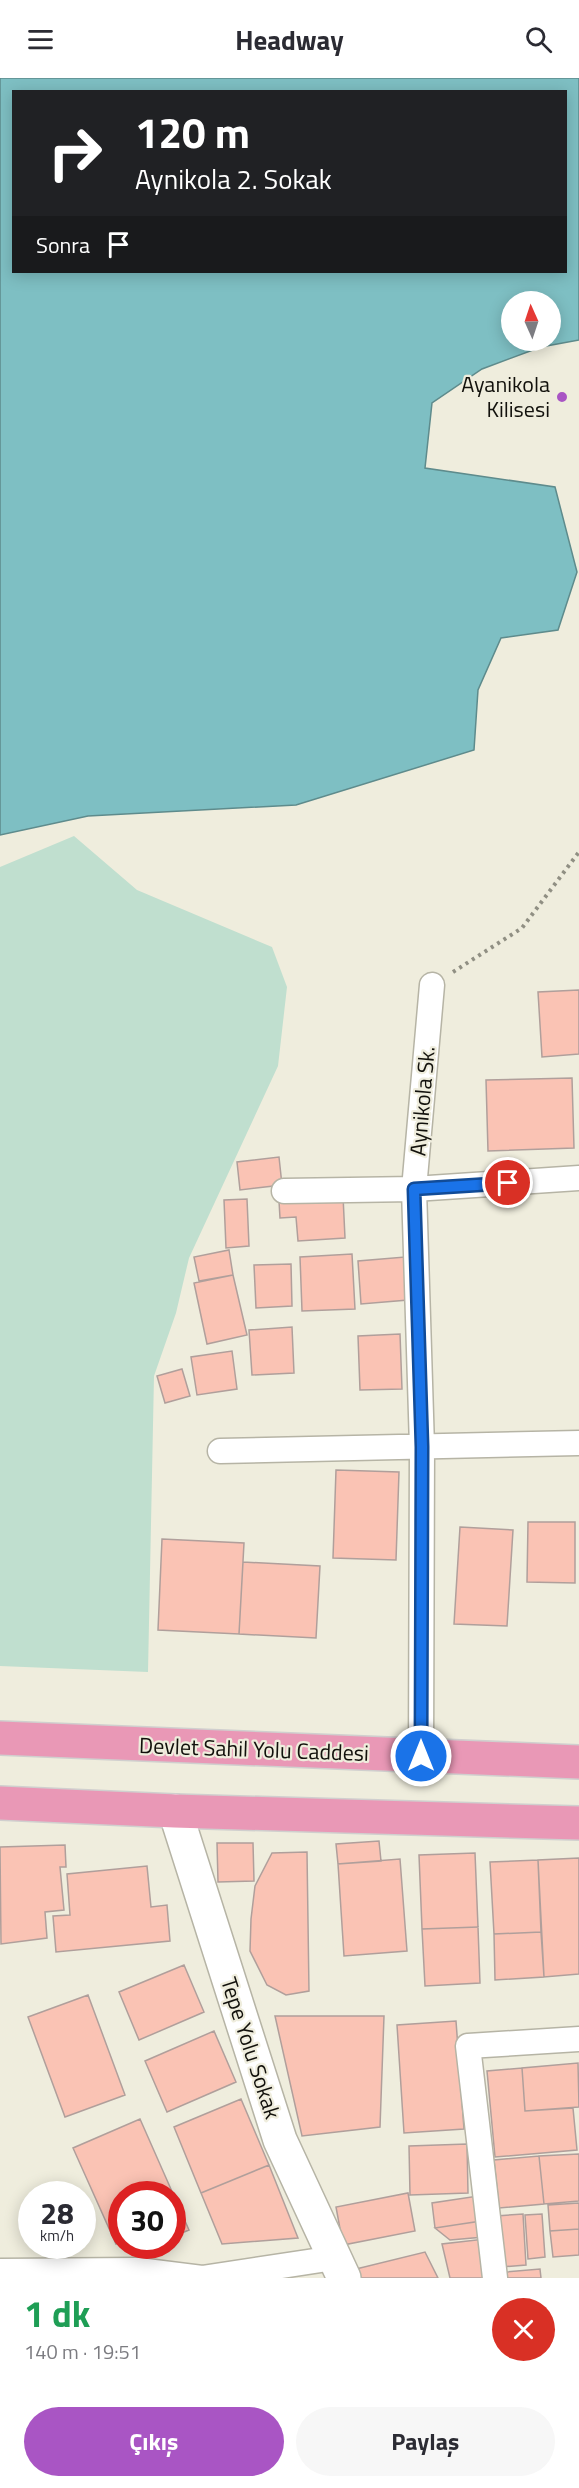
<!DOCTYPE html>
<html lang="tr">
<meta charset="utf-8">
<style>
body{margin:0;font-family:"Titillium Web",sans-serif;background:#f7f7f7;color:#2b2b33;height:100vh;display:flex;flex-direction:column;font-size:22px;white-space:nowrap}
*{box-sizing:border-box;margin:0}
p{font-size:20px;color:#7c7c81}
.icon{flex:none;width:33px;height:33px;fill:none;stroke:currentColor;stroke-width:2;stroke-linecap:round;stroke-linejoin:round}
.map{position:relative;height:2200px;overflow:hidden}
.drawer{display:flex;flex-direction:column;background:#fff;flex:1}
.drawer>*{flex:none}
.hud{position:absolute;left:12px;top:12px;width:555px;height:183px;border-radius:0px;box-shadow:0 3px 15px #0003;background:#202124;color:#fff;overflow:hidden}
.needle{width:39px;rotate:357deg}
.controls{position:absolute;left:501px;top:213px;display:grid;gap:12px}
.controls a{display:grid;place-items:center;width:60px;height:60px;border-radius:50%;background:#fff;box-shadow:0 3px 15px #0003;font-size:30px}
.speed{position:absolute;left:18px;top:2103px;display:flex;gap:12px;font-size:30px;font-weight:700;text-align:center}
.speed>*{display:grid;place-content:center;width:78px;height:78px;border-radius:50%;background:#fff;box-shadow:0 3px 15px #0003;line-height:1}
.speed small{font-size:15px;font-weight:400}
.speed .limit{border:9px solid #d22;background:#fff;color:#111}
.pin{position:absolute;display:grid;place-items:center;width:51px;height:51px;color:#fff;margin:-26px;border:3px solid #fff;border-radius:50%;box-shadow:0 2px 6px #0007}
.me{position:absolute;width:66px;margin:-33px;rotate:0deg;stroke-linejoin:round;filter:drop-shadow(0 0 4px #0008)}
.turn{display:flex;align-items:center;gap:21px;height:126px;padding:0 24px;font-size:27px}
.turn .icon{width:78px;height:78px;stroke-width:2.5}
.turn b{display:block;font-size:42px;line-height:51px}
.then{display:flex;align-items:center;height:57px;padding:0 24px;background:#0003;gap:12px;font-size:22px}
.round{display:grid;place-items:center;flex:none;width:63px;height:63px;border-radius:32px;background:#f7f7f7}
.headline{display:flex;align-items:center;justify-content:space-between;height:102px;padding:0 24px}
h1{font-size:36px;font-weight:700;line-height:45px;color:#1e9e55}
.primary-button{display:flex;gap:12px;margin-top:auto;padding:12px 24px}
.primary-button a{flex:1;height:69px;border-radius:36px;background:#a955c4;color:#fff;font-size:24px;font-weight:700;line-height:69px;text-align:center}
.primary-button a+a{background:#f7f7f7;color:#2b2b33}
header{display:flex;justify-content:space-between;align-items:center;height:78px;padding:0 24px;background:#fff;font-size:27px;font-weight:700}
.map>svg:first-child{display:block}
</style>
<header><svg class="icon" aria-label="menu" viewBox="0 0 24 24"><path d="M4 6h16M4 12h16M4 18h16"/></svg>Headway<svg class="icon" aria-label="search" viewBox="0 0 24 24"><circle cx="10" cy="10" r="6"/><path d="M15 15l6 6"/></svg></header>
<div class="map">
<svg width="579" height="2200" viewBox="0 0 579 2200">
<rect width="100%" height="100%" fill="#efeddd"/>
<!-- green -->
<path fill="#c0dfcf" d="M74,758L137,812L272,869L287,909L278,988L189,1180L176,1235L154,1298L148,1594L0,1588V789Z"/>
<!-- water -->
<path fill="#7ebfc3" stroke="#5e8b8c" stroke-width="1.5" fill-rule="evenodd" d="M0,0H579V262L541,269L482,291L432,325L425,390L555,409L577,494L558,552L501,560L478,612L474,672L296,727L88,738L0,757ZM14,14H566V194H14ZM512,224H550V262H512Z"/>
<!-- building -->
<path fill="#fac3b4" stroke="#b09f9b" stroke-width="1.5" d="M579,912V976L542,979L538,914Z
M572,1000L574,1070L488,1073L486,1002Z
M279,1079L282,1107L240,1112L237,1084Z
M343,1118L345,1160L298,1163L296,1139L280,1140L279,1123Z
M247,1121L249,1168L226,1170L224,1122Z
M229,1172L233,1197L199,1203L194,1179Z
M352,1176L355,1231L302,1233L300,1179Z
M405,1179L408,1222L361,1226L358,1183Z
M291,1186L292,1228L256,1230L254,1187Z
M233,1197L247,1257L207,1266L194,1205Z
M292,1249L294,1295L252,1297L249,1252Z
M400,1256L402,1311L360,1312L358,1258Z
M232,1273L237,1311L197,1317L191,1279Z
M182,1291L190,1318L165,1325L157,1298Z
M336,1392L399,1394L396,1482L333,1480Z
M528,1444H575V1505L527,1504Z
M460,1449L513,1452L507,1548L454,1546Z
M162,1461L244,1465L239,1556L158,1552Z
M243,1484L320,1488L316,1560L239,1556Z
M379,1763L381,1783L338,1786L336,1766Z
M217,1765H253L254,1803L218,1804Z
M65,1767L66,1789H60L64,1832L45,1834L47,1860L1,1866L0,1769Z
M307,1774L309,1913L286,1917L267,1907L250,1873L251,1841L255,1808L272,1775Z
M475,1775L478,1849L422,1851L419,1777Z
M579,1780V1896L544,1899L538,1782Z
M400,1781L407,1873L344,1878L338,1786Z
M538,1782L541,1854L494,1856L490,1784Z
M147,1788L151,1829L167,1827L170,1863L56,1874L53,1838L70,1837L67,1796Z
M478,1849L480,1905L425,1908L422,1851Z
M541,1854L544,1899L495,1902L494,1856Z
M184,1887L204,1934L139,1962L119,1914Z
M88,1917L125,2017L65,2039L28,1939Z
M275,1938H384L380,2049L302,2058Z
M456,1943L464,2051L404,2055L397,1947Z
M214,1953L236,2004L167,2034L145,1983Z
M578,1985L579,2029L525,2033L522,1990Z
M522,1990L525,2033L573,2030L577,2072L495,2079L487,1993Z
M241,2021L269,2087L201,2115L174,2049Z
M140,2041L189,2152L172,2159V2116H122V2164L116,2166L73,2070Z
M467,2066L468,2115L410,2117L409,2068Z
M579,2076V2123L544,2126L539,2078Z
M539,2078L544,2126L499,2130L494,2082Z
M269,2087L298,2160L222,2166L201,2115Z
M408,2115L415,2153L343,2167L336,2129Z
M478,2118L481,2143L435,2150L432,2125Z
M579,2125V2151L550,2153L548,2127Z
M523,2136L526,2187L500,2189L496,2138Z
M542,2136L545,2179L528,2181L525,2137Z
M481,2143L484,2159L450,2162L435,2150Z
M579,2151V2177L553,2179L550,2153Z
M485,2161L491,2200H450L442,2166Z
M425,2174L438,2200H361L356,2191Z
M540,2191L541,2200H506V2194Z"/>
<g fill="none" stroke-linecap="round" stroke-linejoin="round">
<!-- street casing -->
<g stroke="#b6b4a5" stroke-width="27">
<path id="street" d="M284,1113L414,1111L579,1100
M220,1373L579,1365
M421,1678L422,1369L414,1111L432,907
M0,2193L138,2192L202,2200L334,2180
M495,2200L468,1968L579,1961"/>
</g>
<!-- secondary casing -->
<g stroke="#b6b4a5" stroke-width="36">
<path id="secondary" d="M175,1733L280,2062L344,2200"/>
</g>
<!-- primary casing -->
<g stroke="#d0cfce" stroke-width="36">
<path id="primary" d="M0,1660L579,1684
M0,1725L175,1733L579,1745"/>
</g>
<!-- path -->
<path stroke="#908f83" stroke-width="4" stroke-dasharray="3 4.5" stroke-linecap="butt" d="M453,894L522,850L579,774"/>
<!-- street -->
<use href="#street" stroke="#fff" stroke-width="24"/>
<!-- secondary -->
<use href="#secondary" stroke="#fff" stroke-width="33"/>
<!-- primary -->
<use href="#primary" stroke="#e998b6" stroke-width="33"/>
</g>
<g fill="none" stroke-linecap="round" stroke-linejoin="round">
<!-- route casing -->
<g stroke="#114b97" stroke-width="15">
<path id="route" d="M421,1678L422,1369L414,1111L508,1105"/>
</g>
<!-- route -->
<use href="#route" stroke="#1a73e8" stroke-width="10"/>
</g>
<!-- markers -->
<circle fill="#a955c4" stroke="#efeddd" stroke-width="2" cx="562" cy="319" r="6"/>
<g text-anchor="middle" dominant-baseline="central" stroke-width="4.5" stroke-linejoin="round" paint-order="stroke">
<!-- poi labels -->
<g font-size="22" fill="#12110c" stroke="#efeddd" text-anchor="end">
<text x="550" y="306">Ayanikola<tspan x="550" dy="25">Kilisesi</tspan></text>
</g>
<!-- street labels -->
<g font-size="22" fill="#12110c" stroke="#efeddd">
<text transform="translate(422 1023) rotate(-85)">Aynikola Sk.</text>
<text transform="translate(254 1671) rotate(2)">Devlet Sahil Yolu Caddesi</text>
<text transform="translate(251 1970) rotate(72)">Tepe Yolu Sokak</text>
</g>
</g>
</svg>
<div class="controls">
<a><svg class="needle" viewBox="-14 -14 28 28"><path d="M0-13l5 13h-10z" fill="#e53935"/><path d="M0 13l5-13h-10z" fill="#7c7c81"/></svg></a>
</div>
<div class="speed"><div>28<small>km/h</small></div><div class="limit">30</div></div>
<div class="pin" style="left:508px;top:1105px;background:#d93025"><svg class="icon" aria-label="arrive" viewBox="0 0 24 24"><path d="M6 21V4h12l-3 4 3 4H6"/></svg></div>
<svg class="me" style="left:421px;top:1678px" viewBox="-20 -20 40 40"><circle r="17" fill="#1a73e8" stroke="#fff" stroke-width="3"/><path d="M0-11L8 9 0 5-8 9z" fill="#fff"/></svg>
<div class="hud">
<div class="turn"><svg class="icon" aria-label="right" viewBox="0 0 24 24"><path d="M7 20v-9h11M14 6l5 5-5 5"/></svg><div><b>120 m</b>Aynikola 2. Sokak</div></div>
<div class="then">Sonra<svg class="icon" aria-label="arrive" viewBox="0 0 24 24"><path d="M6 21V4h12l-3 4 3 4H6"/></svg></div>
</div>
</div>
<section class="drawer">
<div class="headline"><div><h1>1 dk</h1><p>140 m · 19:51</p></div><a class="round" style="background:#d93025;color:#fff"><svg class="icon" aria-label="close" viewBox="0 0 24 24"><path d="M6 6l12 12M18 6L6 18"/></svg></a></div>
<div class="primary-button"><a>Çıkış</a><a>Paylaş</a></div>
</section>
